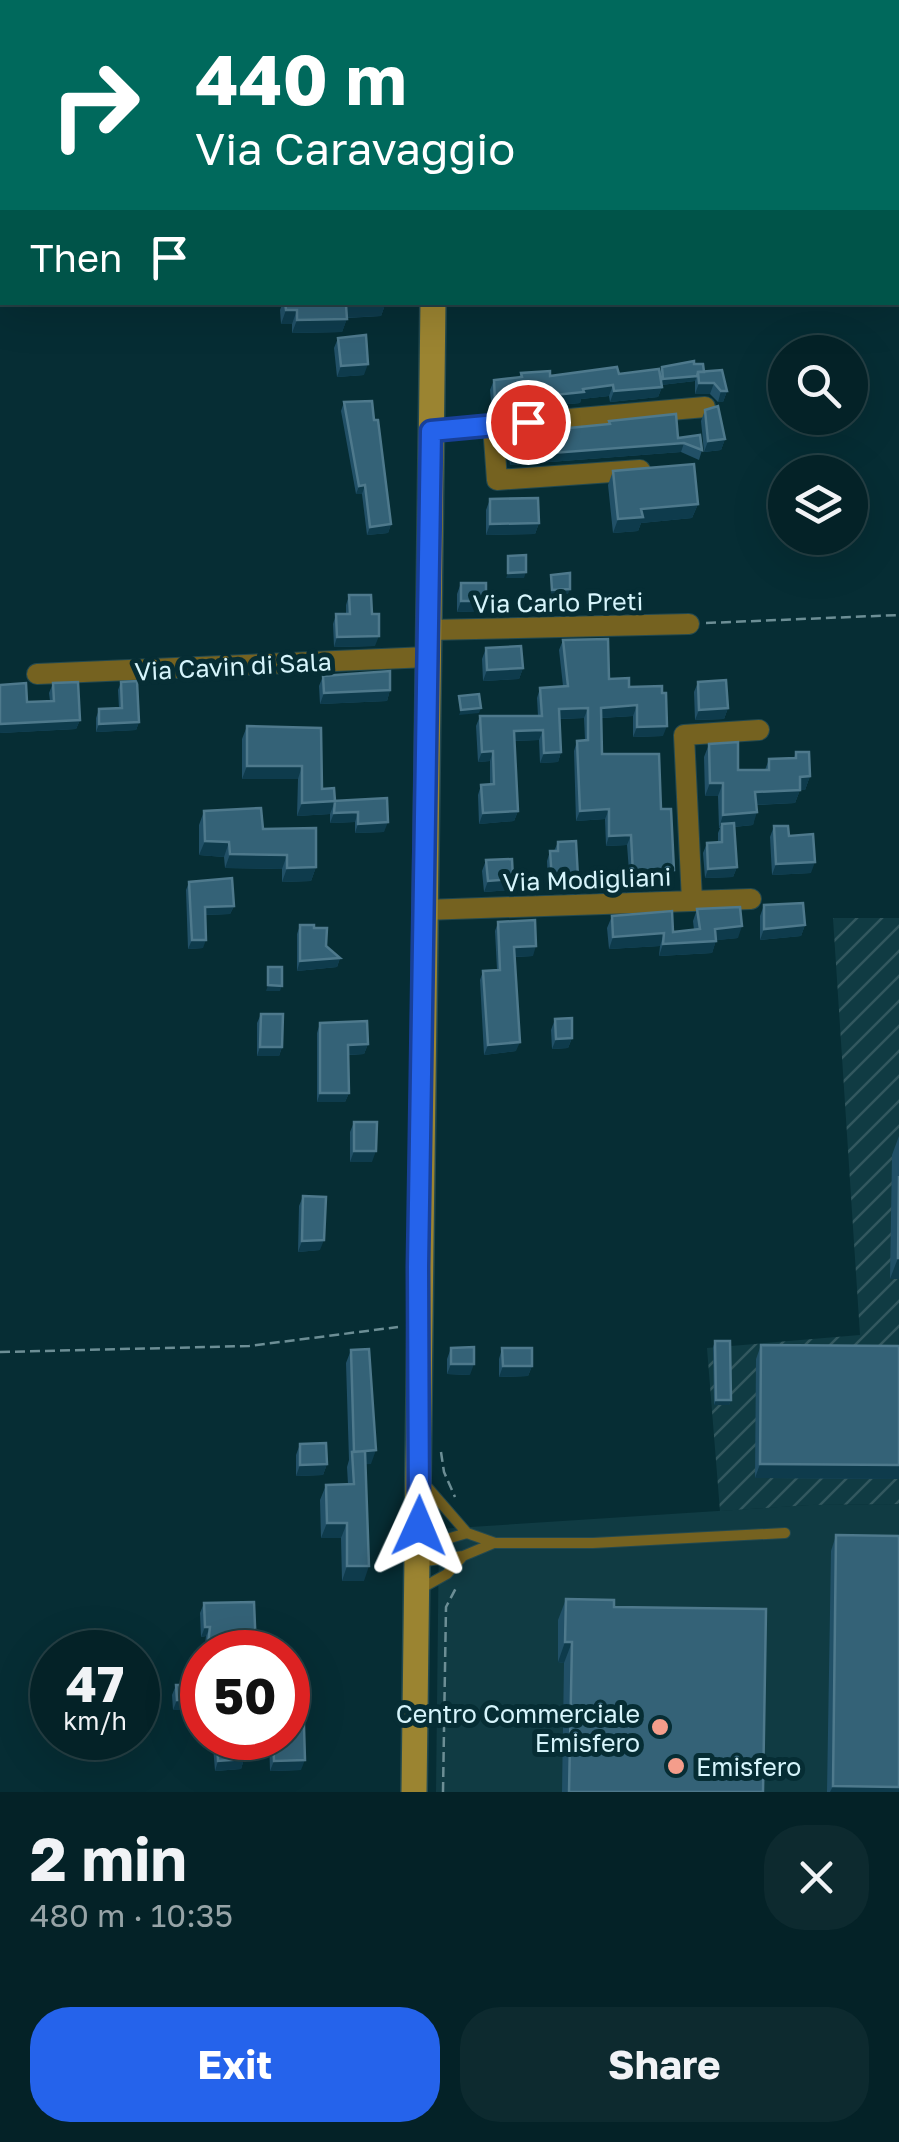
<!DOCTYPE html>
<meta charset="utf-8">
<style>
body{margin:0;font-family:"Golos Text",sans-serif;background:#0d2a2f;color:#f1f3f6;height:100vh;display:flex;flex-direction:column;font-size:38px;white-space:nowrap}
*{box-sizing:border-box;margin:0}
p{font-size:32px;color:#97a4a7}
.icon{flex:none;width:55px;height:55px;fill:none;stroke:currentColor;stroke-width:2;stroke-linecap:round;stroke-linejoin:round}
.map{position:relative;height:1792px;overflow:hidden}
.sheet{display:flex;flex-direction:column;background:#042227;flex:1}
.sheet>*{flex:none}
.top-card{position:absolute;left:0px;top:0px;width:900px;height:305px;box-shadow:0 10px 40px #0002,0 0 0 2px #253f44;background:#00695c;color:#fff;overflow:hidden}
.fabs{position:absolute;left:768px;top:335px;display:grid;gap:20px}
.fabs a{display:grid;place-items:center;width:100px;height:100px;border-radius:50%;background:#042227;box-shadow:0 10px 40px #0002,0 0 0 2px #253f44;font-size:50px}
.speed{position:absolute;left:30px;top:1630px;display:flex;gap:20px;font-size:50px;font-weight:700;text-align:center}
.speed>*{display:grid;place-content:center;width:130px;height:130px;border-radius:50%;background:#042227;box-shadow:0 10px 40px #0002,0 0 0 2px #253f44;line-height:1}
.speed small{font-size:25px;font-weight:400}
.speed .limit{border:15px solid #d22;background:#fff;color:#111}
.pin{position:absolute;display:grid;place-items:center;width:85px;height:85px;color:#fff;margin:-42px;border:5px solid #fff;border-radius:50%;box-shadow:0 2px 10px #0007}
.me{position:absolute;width:110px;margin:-55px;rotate:1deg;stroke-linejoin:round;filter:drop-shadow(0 0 8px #0008)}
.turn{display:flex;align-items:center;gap:35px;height:210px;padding:0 30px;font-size:45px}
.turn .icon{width:130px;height:130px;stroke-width:2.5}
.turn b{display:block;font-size:70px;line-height:85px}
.then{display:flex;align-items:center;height:95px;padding:0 30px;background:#0003;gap:20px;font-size:38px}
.round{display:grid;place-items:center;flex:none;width:105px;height:105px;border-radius:40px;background:#0d2a2f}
.summary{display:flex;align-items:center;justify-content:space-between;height:170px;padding:0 30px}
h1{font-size:60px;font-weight:700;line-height:75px}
.cta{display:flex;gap:20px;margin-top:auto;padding:20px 30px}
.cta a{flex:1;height:115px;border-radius:40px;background:#2563eb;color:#fff;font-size:40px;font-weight:700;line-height:115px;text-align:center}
.cta a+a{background:#0d2a2f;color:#f1f3f6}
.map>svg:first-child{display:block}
</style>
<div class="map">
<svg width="899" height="1792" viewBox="0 0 899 1792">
<defs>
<pattern id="industrial-furrows" width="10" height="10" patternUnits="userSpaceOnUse" patternTransform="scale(2.5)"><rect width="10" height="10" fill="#103b43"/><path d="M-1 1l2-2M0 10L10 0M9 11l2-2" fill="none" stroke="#32585f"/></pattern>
</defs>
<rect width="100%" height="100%" fill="#062d34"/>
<!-- built -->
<path fill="#103b43" d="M899,1504V1792H436L439,1529L809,1505Z"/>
<!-- industrial -->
<path fill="url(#industrial-furrows)" d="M833,918H899V1504L809,1505L720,1511L707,1348L860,1335Z"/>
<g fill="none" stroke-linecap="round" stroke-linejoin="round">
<!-- lane casing -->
<g stroke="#234950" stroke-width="12">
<path id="lane" d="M422,1481L467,1533L495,1543H593L785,1533
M420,1547L467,1533
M418,1562L463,1556
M420,1589L447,1574L463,1556L494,1543"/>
</g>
<!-- street casing -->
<g stroke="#234950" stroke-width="22">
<path id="street" d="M92,2L93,0
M493,425L497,480L640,470
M431,431L705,407
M429,630L689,624
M37,674L428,657
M692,901L684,735L759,730
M424,910L751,899"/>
</g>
<!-- secondary casing -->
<g stroke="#234950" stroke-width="28">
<path id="secondary" d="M437,2V0
M414,1792L433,302"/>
</g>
<!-- path -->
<path stroke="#6c8e95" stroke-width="2.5" stroke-dasharray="10 5" stroke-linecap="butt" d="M706,623L899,615
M0,1352L249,1346L398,1327
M441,1452L444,1472L455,1497
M443,1792L446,1607L457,1586"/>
<!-- lane -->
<use href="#lane" stroke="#756220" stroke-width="10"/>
<!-- street -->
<use href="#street" stroke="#756220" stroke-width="20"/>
<!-- secondary -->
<use href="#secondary" stroke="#9b8431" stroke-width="25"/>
</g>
<!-- wall -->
<path fill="#215067" d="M283,302H386L381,316L347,318L342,332L292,333V324H281L280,310Z
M338,338L364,375L337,377L334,348Z
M694,364L727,391L723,402H718L710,394H695V381L661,385L660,372L662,367Z
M521,373L550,376L619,374L662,387L658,397L610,402L609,396L581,399L580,403L492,411L490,390L494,380L519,377Z
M344,402L374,420L391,524L388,533L367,535L362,494H356L341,411Z
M705,410L725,439L721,450L704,452L701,421Z
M609,421L678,438L702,450L699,460L681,452L510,465L508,446L512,437L557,433L559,429L608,425Z
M613,471L698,504L692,518L641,523L638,531L613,533L608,485Z
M490,499L539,523L535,534L486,535V510Z
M461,583L482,611L457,612V594Z
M349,595L372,614L375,646L334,647L333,624L336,614H346V605Z
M563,640L609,679L629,687L663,736L633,737V716L601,718L602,754L661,809L671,881L630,884L627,845L606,846L605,819L576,821L574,751L577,741L585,740L584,718L560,719L561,752L558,762L540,763L539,740L514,741L518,811L514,821L479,824L478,795L481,785H490V761L478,762L476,726L480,716H538L537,698L540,688L563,686L559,650Z
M486,648L523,668L519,679L483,681L482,659Z
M323,676L390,690L387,701L320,704L319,686Z
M121,682L139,722L136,730L96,732V718L99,709L119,708L118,690Z
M698,682L728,708L724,719L695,720L694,692Z
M53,683L80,720L76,729L0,733L27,702L50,701L49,693Z
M247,726L321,728L322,789L335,801L387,798L384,832L355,833V822L330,823V814L297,816L298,779H242V739Z
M709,744L738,770H765L769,759L794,758L796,752L810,776L805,790H800L795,803L757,805L753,825L734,827L737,867L733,877L705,878L703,853L707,843L718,842V833L720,828H719L718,796H705L704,757Z
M204,811L263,829L316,867L311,881L282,882V869L225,868L224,857L199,855V825Z
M774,826L789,836L811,873L772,875L770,837Z
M558,842L578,877L575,886L548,888L547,861L550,851H554Z
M486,860L510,890L484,892L482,871Z
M189,882L234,906L230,914L205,915L203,948L188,949L186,890Z
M764,905L805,925L801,936L760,940V916Z
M697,909L738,938L716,940L712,953L659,956L660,946L609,949L607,928L612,916L673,932L694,930L693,921Z
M498,922L533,956L515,957L516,1051L484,1055L480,980L483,971L497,970L495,931Z
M300,925L314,928L326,946L340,958L337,967L297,971V934Z
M261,1014L282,1047L279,1056H257V1023Z
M555,1019L572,1038L568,1048L552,1049L551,1030Z
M320,1023L368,1044L364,1054L349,1055V1093L345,1102H317V1033Z
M354,1122L372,1162H350V1132Z
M899,1136V1279H890L892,1155Z
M303,1196L320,1250L298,1252L299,1206Z
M715,1341L731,1400L729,1405H714L713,1347Z
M761,1345L899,1346V1479L755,1478L756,1359Z
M451,1348L470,1375L447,1374V1359Z
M502,1348L532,1366L528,1376L499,1377V1359Z
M351,1350L371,1464H365L364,1581H342L341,1538H321L320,1500L326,1485L348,1484L347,1467L349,1460L346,1363Z
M300,1444L327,1464L323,1475L296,1476V1455Z
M836,1535L899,1792H827L831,1551Z
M566,1599L614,1607L763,1792H562L564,1663L558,1662V1620Z
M204,1603L256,1650L264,1652H204L206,1636L201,1637L200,1613Z
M176,1685H202L173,1710L172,1695Z
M216,1738L244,1759L241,1769L215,1771L213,1746Z
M269,1738H288L301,1770L270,1771Z"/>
<!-- shaded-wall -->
<path fill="#0e3b4c" d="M486,0H552V2H517Z
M386,302L381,316L341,318L346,305Z
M286,310H297L292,324H281Z
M347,319L342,332L292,333L297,320Z
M368,364L364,375L337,377L341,366Z
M697,376L695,381L661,385L663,379Z
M699,383H714L710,394H695Z
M613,385L609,396L581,399L580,403L492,411L495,401Z
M662,387L658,397L610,402L614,391Z
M721,391H727L723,402H718Z
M725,439L721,450L704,452L708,441Z
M684,443L681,452L510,465L513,456Z
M365,485L362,494H356L359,486Z
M698,504L692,518L641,523L638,531L613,533L618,519L641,509Z
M539,523L535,534L486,535L490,524Z
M391,524L388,533L367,535L370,527Z
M526,572L524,578H506L508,573Z
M570,589L568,594L550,595L552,590Z
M461,601H486L482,611L457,612Z
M379,636L375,646L334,647L337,637Z
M523,668L519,679L483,681L487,670Z
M390,690L387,701L320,704L324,693Z
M637,705L633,716L598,718L601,708Z
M481,708L479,713L459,715L461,710Z
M588,708L584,718L555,719L559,709Z
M728,708L724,719L695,720L699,710Z
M80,720L76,729L0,733V724Z
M139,722L136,730L96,732L99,724Z
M667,726L663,736L633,737L637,727Z
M543,730L539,740L510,741L514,731Z
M493,751L490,761L478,762L482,752Z
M561,752L558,762L540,763L544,753Z
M247,766H302L298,779H242Z
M810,776L805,790H800L795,803L751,805L755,792L800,777Z
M710,783H723L718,796H705Z
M335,801L330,814L297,816L302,803Z
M609,809L605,819L576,821L580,811Z
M518,811L514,821L479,824L483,813Z
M358,812L355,822L330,823L334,813Z
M757,812L753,825L722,828V824L719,828L723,815Z
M388,822L384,832L355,833L358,824Z
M631,835L627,845L606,846L609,836Z
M205,841L229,842L224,857L199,855Z
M230,854L287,855L282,869L225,868Z
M815,862L811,873L772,875L776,864Z
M316,867L311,881L282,882L287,868Z
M737,867L733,877L705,878L708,869Z
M674,870L671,881L630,884L633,874Z
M578,877L575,886L548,888L552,879Z
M513,879L510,890L484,892L488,881Z
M234,906L230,914L202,915L205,907Z
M805,925L801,936L760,940L764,929Z
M742,926L738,938L710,941L715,929Z
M664,933L660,946L609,949L613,937Z
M192,940H206L203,948L188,949Z
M716,941L712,953L659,956L663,944Z
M536,946L533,956L511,957L514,947Z
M340,958L337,967L297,971L300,961Z
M268,985L282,986L280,991H266Z
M572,1038L568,1048L552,1049L556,1039Z
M520,1042L516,1051L484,1055L488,1045Z
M368,1044L364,1054L345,1055L348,1045Z
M260,1047H282L279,1056H257Z
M320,1093H349L345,1102H317Z
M354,1151H376L372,1162H350Z
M324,1240L320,1250L298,1252L302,1241Z
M898,1258H899V1279H890Z
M451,1364H474L470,1375L447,1374Z
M503,1366H532L528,1376L499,1377Z
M716,1400H731L729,1405H714Z
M376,1450L371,1464L353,1465L354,1452Z
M327,1464L323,1475L296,1476L300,1465Z
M760,1464L899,1465V1479L755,1478Z
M327,1523H347L341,1538H321Z
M347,1566H369L364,1581H342Z
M205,1627H210L206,1636L201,1637Z
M565,1642H572L564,1663L558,1662Z
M177,1700H202V1710H173Z
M244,1759L241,1769L215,1771L218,1761Z
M305,1760L301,1770L270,1771L274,1761Z
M833,1786L899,1787V1792H830Z"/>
<!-- building -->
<path fill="#346277" stroke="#4e798c" stroke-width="2.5" d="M174,0H291V2H174Z
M285,302H382L346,305L347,319L297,320V310H286Z
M366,335L368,364L341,366L338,338Z
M694,361V364H703L704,372H698L697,376L663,379L662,367Z
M617,367L619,374L659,369L662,387L614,391L613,385L583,389L584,392L495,401L494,380L522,377L521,373L550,371V376Z
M722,370L727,391H721L714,383H699L698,372Z
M372,401L374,420H378L391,524L370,527L365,485L359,486L344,402Z
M718,406L725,439L708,441L705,410Z
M676,414L678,438L700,435L702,450L684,443L513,456L512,437L559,433V429L610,424L609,421Z
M694,464L698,504L641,509L643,517L618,519L613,471Z
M538,498L539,523L490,524V499Z
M526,555V572L508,573V556Z
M570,573V589L552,590L551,575Z
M461,583H486V601H461Z
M349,595H371L372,614H379V636L337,637L336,614H350Z
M608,639L609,679L629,678V687L662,686V693H666L667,726L637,727V705L601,708L602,754H659L661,809H671L674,870L633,874L631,835L609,836V809L580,811L577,741L588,740V708L559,709L561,752L544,753L543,730L514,731L518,811L483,813L481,785L494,784L493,751L482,752L480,716H542L540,688L568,686L563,640Z
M521,646L523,668L487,670L486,648Z
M390,671V690L324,693L323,676Z
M726,680L728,708L699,710L698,682Z
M137,681L139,722L99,724V709L122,708L121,682Z
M78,682L80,720L0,724V685L26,683L27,702L54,701L53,683Z
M479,694L481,708L461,710L459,696Z
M247,726L321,728L322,789L334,788L335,801L302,803V766H247Z
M738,742V770H769V759L796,758V752H809L810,776L800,777V790L755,792L757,812L723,815V783H710L709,744Z
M387,798L388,822L358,824V812L334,813L335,801H333Z
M261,808L263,829L316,828V867L287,868V855L230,854L229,842L205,841L204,811Z
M734,823L737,867L708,869L707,843L722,842V824Z
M774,826H788L789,836L813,834L815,862L776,864Z
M576,841L578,877L552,879L550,851H558V842Z
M512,859L513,879L488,881L486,860Z
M232,878L234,906L205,907L206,940H192L189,882Z
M803,903L805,925L764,929V905Z
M740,907L742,926L715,929L716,941L663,944L664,933L613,937L612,916L672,911L673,932L700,929L697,909Z
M535,920L536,946L514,947L520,1042L488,1045L483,971L500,970L498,922Z
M300,925H314V928H327L326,946L340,958L300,961Z
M268,967H282V986L268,985Z
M261,1014H283L282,1047H260Z
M572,1018V1038L556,1039L555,1019Z
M367,1021L368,1044L348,1045L349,1093H320V1023Z
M354,1122H377L376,1151H354Z
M899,1176V1258H898Z
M303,1196L326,1197L324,1240L302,1241Z
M715,1341H730L731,1400H716Z
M761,1345L899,1346V1465L760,1464Z
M474,1347V1364H451V1348Z
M502,1348H532V1366H503Z
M369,1349L376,1450L354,1452L351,1350Z
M326,1443L327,1464L300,1465V1444Z
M365,1451L369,1566H347V1523H327L326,1485L354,1484L352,1452Z
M836,1535L899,1536V1787L833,1786Z
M566,1599L614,1600V1607L766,1609L763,1792H569L572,1642H565Z
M254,1602L256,1650H264V1652H207L210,1627H205L204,1603Z
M176,1685H202V1700H177Z
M288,1693H303L305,1760L274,1761L273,1738H288Z
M217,1738H243L244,1759L218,1761Z"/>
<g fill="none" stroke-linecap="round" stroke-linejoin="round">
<!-- route casing -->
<g stroke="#184099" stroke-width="25">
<path id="route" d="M419,1526L418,1267L431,431L528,422"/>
</g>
<!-- route -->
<use href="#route" stroke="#2563eb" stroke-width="18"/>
</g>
<!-- markers -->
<g fill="#f49d8b" stroke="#062d34" stroke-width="4">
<circle cx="660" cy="1727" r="10"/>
<circle cx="676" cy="1766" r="10"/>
</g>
<g text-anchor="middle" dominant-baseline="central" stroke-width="10" stroke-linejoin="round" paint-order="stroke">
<!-- street labels -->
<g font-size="25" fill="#d6f4fb" stroke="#062d34">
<text transform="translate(558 602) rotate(-1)">Via Carlo Preti</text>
<text transform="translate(233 666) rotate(-3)">Via Cavin di Sala</text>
<text transform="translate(587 879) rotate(-2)">Via Modigliani</text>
</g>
<!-- poi labels -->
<g font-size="25" fill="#d6f4fb" stroke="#062d34" text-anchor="end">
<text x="640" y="1713">Centro Commerciale<tspan x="640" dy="29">Emisfero</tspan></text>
<text x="696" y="1766" text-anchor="start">Emisfero</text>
</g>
</g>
</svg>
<div class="fabs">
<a><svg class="icon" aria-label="search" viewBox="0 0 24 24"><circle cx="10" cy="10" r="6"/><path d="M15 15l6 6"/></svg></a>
<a><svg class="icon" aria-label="layers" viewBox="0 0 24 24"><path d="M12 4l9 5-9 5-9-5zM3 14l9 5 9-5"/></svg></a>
</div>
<div class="speed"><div>47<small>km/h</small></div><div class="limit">50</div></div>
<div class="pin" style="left:528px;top:422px;background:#d93025"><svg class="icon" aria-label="arrive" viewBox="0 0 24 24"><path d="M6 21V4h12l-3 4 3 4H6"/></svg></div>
<svg class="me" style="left:419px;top:1526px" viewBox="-20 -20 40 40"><path d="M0-17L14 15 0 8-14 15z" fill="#2563eb" stroke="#fff" stroke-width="4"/></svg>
<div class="top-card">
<div class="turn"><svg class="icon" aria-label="right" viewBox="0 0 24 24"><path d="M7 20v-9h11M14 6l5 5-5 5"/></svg><div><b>440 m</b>Via Caravaggio</div></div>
<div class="then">Then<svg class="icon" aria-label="arrive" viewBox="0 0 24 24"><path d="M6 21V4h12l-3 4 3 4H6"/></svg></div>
</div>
</div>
<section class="sheet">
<div class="summary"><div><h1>2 min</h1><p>480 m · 10:35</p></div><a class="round"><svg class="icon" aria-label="close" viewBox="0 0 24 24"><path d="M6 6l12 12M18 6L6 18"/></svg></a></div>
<div class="cta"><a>Exit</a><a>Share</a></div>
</section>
